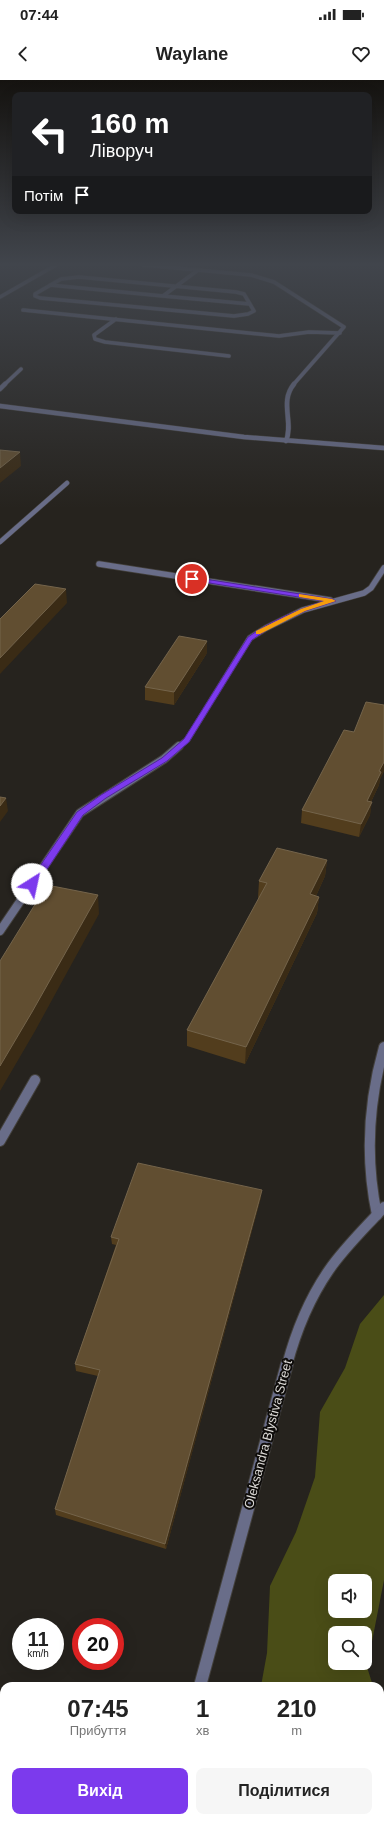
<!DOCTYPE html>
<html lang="uk">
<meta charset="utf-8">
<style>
body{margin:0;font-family:Arial,sans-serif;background:#f6f6f6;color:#222;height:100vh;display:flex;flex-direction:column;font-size:15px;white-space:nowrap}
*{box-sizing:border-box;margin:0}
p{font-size:13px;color:#767676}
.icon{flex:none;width:22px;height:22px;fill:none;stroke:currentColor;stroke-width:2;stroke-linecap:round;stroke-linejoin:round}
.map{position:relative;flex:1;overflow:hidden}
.details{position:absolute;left:0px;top:1602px;width:384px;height:140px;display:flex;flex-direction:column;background:#fff;border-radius:12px 12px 0 0;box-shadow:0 4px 16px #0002}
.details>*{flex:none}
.hud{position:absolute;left:12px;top:12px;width:360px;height:122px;border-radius:8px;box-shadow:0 4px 16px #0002;background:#202124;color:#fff;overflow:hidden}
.fabs{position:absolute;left:328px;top:1494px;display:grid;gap:8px}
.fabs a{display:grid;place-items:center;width:44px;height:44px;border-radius:8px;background:#fff;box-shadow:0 4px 16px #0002;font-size:20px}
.speed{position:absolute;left:12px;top:1538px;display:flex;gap:8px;font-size:20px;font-weight:700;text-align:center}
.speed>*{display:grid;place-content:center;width:52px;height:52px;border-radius:50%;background:#fff;box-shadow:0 4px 16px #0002;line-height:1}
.speed small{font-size:10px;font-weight:400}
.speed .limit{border:6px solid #d22;background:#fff;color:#111}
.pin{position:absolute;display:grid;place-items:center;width:34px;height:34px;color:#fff;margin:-17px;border:2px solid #fff;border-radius:50%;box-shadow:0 1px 4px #0007}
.me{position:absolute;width:44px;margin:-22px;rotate:35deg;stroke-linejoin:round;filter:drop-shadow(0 0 3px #0008)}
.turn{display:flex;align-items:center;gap:14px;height:84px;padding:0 12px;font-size:18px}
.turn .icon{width:52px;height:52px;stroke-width:2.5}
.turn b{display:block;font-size:28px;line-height:34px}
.then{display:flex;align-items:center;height:38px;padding:0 12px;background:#0003;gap:8px;font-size:15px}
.eta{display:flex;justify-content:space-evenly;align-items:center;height:68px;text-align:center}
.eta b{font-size:24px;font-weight:600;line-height:28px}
.action{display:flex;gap:8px;margin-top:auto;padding:8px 12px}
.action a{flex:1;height:46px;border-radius:8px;background:#7c3aed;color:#fff;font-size:16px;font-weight:600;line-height:46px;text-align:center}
.action a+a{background:#f6f6f6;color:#222}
.status{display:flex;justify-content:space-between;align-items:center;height:28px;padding:0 20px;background:#fff;direction:ltr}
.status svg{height:11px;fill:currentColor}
header{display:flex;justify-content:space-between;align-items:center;height:52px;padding:0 12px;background:#fff;font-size:18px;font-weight:600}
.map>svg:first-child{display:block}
</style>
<div class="status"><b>07:44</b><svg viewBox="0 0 49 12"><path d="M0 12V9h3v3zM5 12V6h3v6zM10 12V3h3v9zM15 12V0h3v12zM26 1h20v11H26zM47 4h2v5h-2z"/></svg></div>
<header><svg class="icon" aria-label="back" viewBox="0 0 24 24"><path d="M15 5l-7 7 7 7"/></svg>Waylane<svg class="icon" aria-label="heart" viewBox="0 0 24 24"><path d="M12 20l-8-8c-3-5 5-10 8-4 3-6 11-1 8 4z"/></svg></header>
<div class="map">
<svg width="384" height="1742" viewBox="0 0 384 1742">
<rect width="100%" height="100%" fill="#26231e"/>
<!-- green -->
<path fill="#4a4d17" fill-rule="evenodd" d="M384,1215V1500L367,1587L373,1606H261L267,1573L270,1506L296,1452L315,1397L320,1332L345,1288L360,1244ZM335,1501H365V1531H335ZM335,1553H365V1583H335Z
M380,1632L384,1646V1742H253V1738H380Z"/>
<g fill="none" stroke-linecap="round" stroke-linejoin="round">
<!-- service-far4 casing -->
<g stroke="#43403c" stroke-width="4.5">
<path id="service-far4" d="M79,197L236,212L244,214L254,231L248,234L234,236L40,218L35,216V214L61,199Z
M50,205L163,216L198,190
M163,216L250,224
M0,217L56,185
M23,230L279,256L309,252L340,253
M116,239L94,255L95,259L105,262L229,276
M4,305L21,289"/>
</g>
<!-- service-far3 casing -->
<g stroke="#43403c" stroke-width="5.5">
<path id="service-far3" d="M0,309L5,304
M0,326L244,357L384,368
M0,462L67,403"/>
</g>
<!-- service-far2 casing -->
<g stroke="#43403c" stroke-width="7">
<path id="service-far2" d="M99,484L330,520
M178,667L187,660L250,558L266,548L303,530L364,513L371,508L384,488"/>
</g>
<!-- service-far1 casing -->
<g stroke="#43403c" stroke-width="10">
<path id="service-far1" d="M0,851L80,733L164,679L179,666"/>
</g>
<!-- service casing -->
<g stroke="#43403c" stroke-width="12">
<path id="service" d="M0,1061L35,1000"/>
</g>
<!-- minor-far2 casing -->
<g stroke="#43403c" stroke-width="4.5">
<path id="minor-far2" d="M144,185L251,195L274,202L344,247L293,305"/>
</g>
<!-- minor-far1 casing -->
<g stroke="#43403c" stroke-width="5.5">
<path id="minor-far1" d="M286,361C294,342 279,322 294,304"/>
</g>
<!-- minor casing -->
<g stroke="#43403c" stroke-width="12">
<path id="minor" d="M377,1135C365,1078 368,1023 384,967"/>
</g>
<!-- tertiary-far1 casing -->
<g stroke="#43403c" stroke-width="12">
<path id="tertiary-far1" d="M287,1285C296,1251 309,1219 329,1190C344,1168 366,1147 384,1127"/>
</g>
<!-- tertiary casing -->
<g stroke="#43403c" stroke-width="14">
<path id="tertiary" d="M200,1606L287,1284
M163,1742L164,1738"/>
</g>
<!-- service-far4 -->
<use href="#service-far4" stroke="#696d89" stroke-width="3.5"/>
<!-- service-far3 -->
<use href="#service-far3" stroke="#696d89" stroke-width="4.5"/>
<!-- service-far2 -->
<use href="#service-far2" stroke="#696d89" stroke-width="5.5"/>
<!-- service-far1 -->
<use href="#service-far1" stroke="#696d89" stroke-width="8"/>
<!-- service -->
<use href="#service" stroke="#696d89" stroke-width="10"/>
<!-- minor-far2 -->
<use href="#minor-far2" stroke="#696d89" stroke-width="3.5"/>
<!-- minor-far1 -->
<use href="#minor-far1" stroke="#696d89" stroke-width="4.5"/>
<!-- minor -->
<use href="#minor" stroke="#696d89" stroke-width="10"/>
<!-- tertiary-far1 -->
<use href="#tertiary-far1" stroke="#696d89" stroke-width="10"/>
<!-- tertiary -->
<use href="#tertiary" stroke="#696d89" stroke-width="12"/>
</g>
<!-- wall -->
<path fill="#523d1d" d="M207,573L174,625L145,620V607Z
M384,625V691L380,699L379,705L371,722L370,735L359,757L301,743L302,730L354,652Z
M327,780L325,796L316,816L319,817L317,833L245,984L187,966V950L259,818H258L259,801Z
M261,1117L166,1469L56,1435L55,1429L98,1296L76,1291L75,1284L116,1165L112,1164L111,1157Z"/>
<!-- shaded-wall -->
<path fill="#3a2b15" d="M20,372L21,386L0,403V388Z
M66,509L67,523L0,594V578Z
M207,561V573L174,625V612Z
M384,682V691L380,699L379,705L365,734L367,721Z
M6,718L8,731L0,742V726Z
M372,722L370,735L359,757L361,744Z
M327,780L325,796L309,831L310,814Z
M98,815L99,834L35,951L0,1011V986Z
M319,817L317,833L245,984L246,967Z
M262,1110L261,1117L166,1469L165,1464Z"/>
<!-- building -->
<path fill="#614e31" stroke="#74644b" d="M0,370L20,372L0,388Z
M35,504L66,509L0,578V539Z
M179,556L207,561L174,612L145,607Z
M366,622L384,625V682L379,691L381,692L367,721L372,722L361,744L302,730L344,650L354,652Z
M0,717L6,718L0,726Z
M277,768L327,780L310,814L319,817L246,967L187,950L267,803L259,801Z
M47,805L98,815L32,932L0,986V881Z
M138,1083L262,1110L165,1464L55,1429L100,1290L75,1284L119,1159L111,1157Z"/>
<!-- sky -->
<linearGradient id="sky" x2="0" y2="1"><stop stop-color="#151310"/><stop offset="0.43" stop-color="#41454c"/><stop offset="1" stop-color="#41454c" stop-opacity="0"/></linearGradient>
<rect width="384" height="429" fill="url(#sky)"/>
<!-- route -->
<path fill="#7c3aed" stroke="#51269a" d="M192,497L332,519L336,521L305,531L268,549L252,560L189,662L167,681L106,718L83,735L36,806H29V802L77,732L101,715L162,678L184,659L248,557C271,541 297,530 324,521L190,500V498Z"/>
<!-- slow -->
<path fill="#f59e0b" d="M299,514L332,519L336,521L305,531L260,554H256V551L301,529L324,521L299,517Z"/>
<g text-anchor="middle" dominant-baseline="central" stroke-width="4" stroke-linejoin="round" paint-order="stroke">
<!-- near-street labels -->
<g font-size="13" fill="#dcdad7" stroke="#0e0c0a">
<text transform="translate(268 1354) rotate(-75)">Oleksandra Blystiva Street</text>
</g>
</g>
</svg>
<div class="fabs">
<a><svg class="icon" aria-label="sound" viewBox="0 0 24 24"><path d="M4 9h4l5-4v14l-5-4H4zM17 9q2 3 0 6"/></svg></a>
<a><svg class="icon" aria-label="search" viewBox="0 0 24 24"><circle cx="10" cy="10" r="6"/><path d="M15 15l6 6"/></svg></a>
</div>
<div class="speed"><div>11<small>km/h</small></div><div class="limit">20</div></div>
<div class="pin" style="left:192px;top:499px;background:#d93025"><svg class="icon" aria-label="arrive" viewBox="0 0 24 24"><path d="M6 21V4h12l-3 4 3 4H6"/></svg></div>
<svg class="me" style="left:32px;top:804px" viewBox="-20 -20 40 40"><circle r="19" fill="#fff"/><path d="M0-13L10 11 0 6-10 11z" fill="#7c3aed"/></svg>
<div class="hud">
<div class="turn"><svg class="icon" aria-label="left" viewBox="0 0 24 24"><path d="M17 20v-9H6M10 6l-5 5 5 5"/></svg><div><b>160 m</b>Ліворуч</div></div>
<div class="then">Потім<svg class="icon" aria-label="arrive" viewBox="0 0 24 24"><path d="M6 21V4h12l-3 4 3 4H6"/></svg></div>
</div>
<section class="details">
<div class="eta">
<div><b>07:45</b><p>Прибуття</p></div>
<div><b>1</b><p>хв</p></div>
<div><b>210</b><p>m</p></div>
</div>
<div class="action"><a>Вихід</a><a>Поділитися</a></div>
</section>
</div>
